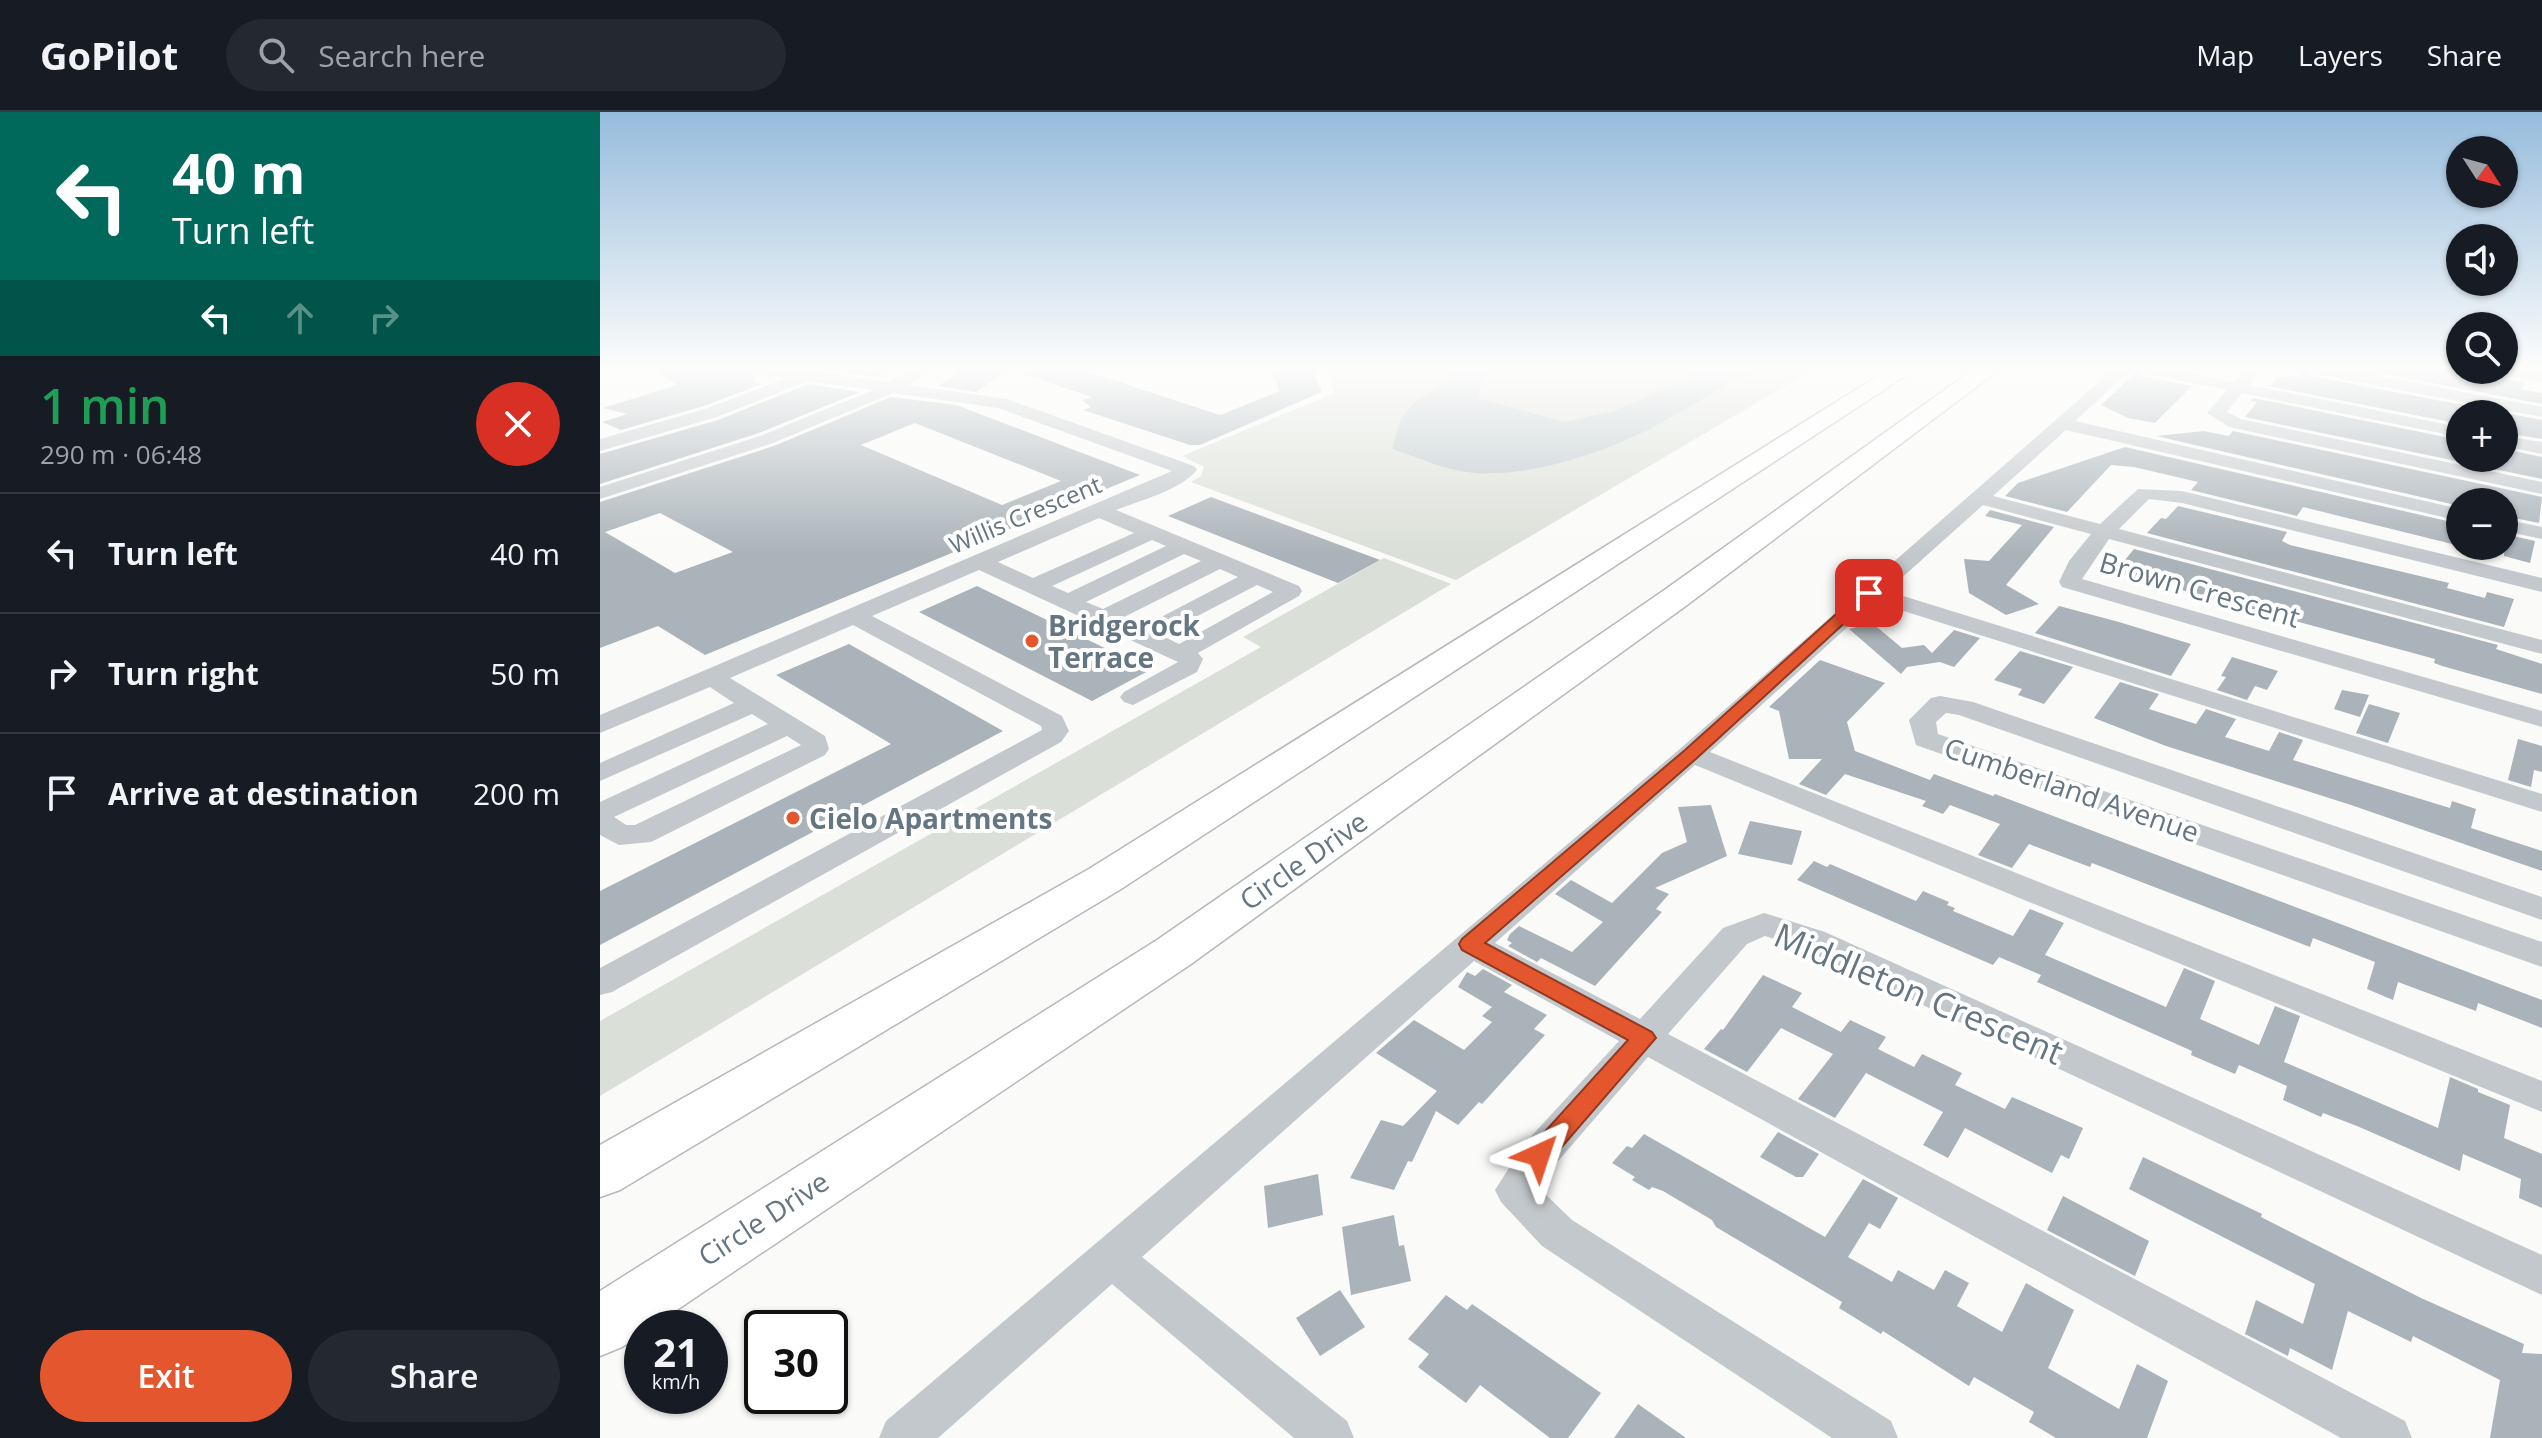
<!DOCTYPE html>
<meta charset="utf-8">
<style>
body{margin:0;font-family:"Open Sans",sans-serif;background:#242831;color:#f1f3f6;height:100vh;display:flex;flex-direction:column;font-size:30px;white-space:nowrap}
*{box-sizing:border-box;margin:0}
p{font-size:26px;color:#9ea1a6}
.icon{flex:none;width:44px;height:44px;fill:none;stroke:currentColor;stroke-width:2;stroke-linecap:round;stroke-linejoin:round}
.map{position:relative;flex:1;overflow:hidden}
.sheet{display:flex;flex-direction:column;background:#171b24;width:600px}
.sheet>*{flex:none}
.banner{background:#00695c;color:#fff;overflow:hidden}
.needle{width:52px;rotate:126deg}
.controls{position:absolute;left:1846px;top:24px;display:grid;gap:16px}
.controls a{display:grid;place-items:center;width:72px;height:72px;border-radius:50%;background:#171b24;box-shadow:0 2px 6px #0004;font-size:40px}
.speed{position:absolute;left:24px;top:1198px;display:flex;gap:16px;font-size:40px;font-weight:700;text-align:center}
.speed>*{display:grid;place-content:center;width:104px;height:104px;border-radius:50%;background:#171b24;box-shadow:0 2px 6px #0004;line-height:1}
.speed small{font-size:20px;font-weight:400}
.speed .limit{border:4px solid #111;border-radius:12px;background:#fff;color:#111}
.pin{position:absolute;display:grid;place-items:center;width:68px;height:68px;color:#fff;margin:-34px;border-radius:16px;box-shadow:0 4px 12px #0006}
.me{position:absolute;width:88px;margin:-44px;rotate:42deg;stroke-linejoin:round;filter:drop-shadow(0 0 6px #0008)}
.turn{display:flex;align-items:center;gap:28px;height:168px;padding:0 40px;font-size:36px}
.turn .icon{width:104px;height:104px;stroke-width:2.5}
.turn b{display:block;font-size:56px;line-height:68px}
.lanes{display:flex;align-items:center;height:76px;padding:0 40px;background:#0003;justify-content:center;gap:40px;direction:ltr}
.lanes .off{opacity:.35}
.round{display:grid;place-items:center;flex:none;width:84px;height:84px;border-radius:42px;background:#242831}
.head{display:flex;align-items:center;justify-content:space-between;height:136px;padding:0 40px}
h1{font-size:48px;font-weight:600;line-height:60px;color:#1e9e55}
.cta{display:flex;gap:16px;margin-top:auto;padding:16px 40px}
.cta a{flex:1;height:92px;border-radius:48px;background:#e4572e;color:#fff;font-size:32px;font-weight:600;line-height:92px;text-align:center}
.cta a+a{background:#242831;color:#f1f3f6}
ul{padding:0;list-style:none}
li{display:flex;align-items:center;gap:24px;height:120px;padding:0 40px;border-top:2px solid #363941}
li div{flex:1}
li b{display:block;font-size:30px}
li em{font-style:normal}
header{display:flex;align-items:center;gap:48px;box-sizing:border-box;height:112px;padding:0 40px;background:#171b24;border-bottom:2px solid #363941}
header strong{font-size:38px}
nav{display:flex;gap:44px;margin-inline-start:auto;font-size:28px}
.search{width:560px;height:72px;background:#242831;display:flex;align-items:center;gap:20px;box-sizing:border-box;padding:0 28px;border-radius:44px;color:#9ea1a6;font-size:30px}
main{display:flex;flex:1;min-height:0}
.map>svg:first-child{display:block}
</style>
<header>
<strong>GoPilot</strong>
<div class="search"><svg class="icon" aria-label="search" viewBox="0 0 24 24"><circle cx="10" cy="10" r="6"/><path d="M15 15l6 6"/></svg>Search here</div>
<nav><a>Map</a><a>Layers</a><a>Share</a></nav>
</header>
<main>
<section class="sheet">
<div class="banner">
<div class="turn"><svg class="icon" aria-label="left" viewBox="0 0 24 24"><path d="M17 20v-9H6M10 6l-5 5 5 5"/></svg><div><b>40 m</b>Turn left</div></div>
<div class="lanes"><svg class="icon" aria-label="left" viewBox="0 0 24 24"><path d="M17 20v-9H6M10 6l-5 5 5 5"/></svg><svg class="icon off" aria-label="ahead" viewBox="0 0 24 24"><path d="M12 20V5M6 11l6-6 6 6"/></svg><svg class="icon off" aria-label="right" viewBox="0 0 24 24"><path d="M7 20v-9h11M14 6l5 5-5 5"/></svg></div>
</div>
<div class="head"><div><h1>1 min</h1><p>290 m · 06:48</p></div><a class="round" style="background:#d93025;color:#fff"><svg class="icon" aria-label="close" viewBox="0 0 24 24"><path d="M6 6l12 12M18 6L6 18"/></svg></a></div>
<ul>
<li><svg class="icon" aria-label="left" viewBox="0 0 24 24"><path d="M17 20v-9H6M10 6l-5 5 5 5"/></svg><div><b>Turn left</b></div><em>40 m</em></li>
<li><svg class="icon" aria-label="right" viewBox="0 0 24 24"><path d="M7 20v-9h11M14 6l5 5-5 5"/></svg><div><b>Turn right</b></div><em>50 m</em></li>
<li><svg class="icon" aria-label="arrive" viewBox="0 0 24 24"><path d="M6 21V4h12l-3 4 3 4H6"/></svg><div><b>Arrive at destination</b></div><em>200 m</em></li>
</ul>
<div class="cta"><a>Exit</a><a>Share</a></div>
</section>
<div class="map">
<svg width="1942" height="1326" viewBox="0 0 1942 1326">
<rect width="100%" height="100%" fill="#fafaf8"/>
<!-- green -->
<path fill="#dadfd7" d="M724,257H1214L856,468L591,370L601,364L604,355L582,344L735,281Z
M784,446L851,472L0,984V909L661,535L643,525Z"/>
<!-- water -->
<path fill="#bbc7cb" d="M862,257H886L878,286L965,310L1014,299L1110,257H1156C1122,274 1092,294 1059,312C1006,340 936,364 876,361C847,359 819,346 793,337C803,280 825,292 862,257Z"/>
<!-- building -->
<path fill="#aab3b9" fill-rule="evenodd" d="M54,257H149L154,262L155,271L162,272L104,294L21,318L2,310L27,302L3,296L77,273Z
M228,257H291L277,265Z
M364,257H408L376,280L338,274Z
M421,257H480L620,303L680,279L671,257H712L722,280L600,333H590L483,298L491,295L482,288L492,285L421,261Z
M1702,257L1715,265L1942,308V327L1904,321V302H1860V312L1663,273H1671L1677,265L1684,266L1687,263L1701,265Z
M1760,257H1851L1925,270L1922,278L1942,281V292Z
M1537,259L1546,265L1592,274L1555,311L1528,306L1501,293Z
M208,272L260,280L159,321L0,372V342L118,308Z
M291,285L356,293L540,363L105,543L58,514L0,536V390L174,334ZM315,311L461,369L402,393L261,333ZM60,401L133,440L75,461L5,420Z
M1653,286L1860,328V346H1904V337L1942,345V367L1645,305L1657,290L1650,289Z
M1604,319L1629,324L1633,319L1942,385L1939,411L1904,404V390H1860V394L1556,324Z
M1525,335L1860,412V434L1703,395L1697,404L1591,378L1598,370L1534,355L1511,353L1467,400L1405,384L1418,371Z
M611,385L780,448L738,471L568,404Z
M1578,394L1687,420L1682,429L1690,433L1849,471L1847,476L1885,486L1887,480L1914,487L1904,515L1547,421L1561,406L1566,407Z
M1390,398L1454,415L1406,473L1439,492L1406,503L1369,481L1364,447L1389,449L1422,413L1385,404Z
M1904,422L1935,429L1930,451L1904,444Z
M1534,437L1898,533L1896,537L1942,552V582L1842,554L1834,551L1835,547L1515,460Z
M377,474L550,558L492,589L319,500Z
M1459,494L1519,510L1591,532L1571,564L1435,521Z
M1272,511L1302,536L1324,533L1332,541L1354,518L1380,526L1354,555L1340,550L1307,555L1301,562L1249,517Z
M249,532L403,619L0,833V779L291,632L176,563Z
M1420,539L1473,555L1444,592L1418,583L1422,577L1394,568Z
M1632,545L1678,559L1667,578L1655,574L1647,588L1617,578L1626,565L1621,564Z
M1220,548L1285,571L1247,610L1255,639L1330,668L1334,662L1393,684L1395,682L1942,888V916L1878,891L1876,899L1798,870L1793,888L1767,877L1775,850L1713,826L1710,835L1492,751L1490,755L1429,732L1412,756L1378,743L1400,712L1350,693L1343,702L1322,694L1326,689L1245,662L1226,683L1199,672L1222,647H1189L1179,599L1169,595Z
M1520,570L1559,582L1549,597L1596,612L1606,597L1636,607L1625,625L1669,639L1679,620L1703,628L1693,648L1850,696L1852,689L1876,697L1871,716L1942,739V759L1751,693L1566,634L1494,606Z
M1742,578L1769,583L1760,605L1734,597Z
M1769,592L1800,601L1788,631L1756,621Z
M1918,627L1942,634V660L1934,658L1931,675L1908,668Z
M1111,693L1127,744L1055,776L1069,782L1056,797L1062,800L995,874L941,846L937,850L908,834L912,831L907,828L910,822L919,814L972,840L1003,810L955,782L971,768L1012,791L1062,741L1087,730L1078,695Z
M1150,709L1202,719L1192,753L1138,742Z
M1214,749L1227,755L1230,752L1316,789L1323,779L1349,790L1347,793L1355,796L1353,799L1413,824L1430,797L1464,811L1445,843L1566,895L1584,856L1615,869L1600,907L1659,933L1675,894L1700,904L1684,950L1838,1016L1850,965L1878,977V980L1910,993L1904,1026L1942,1042V1096L1919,1086L1921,1067L1863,1042L1860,1059L1757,1014L1723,1001L1721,1005L1683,988L1687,974L1639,953L1635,962L1591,943L1592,939L1437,870L1441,863L1399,845L1393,853L1197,768Z
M883,857L912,873L904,880L947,903L934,917L945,923L882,992L879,990L858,1013L836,999L812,1050L808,1049L794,1078L750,1066L781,1008L803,1014L837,979L776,941L814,908L864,938L892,910L882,904L892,895L858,875L867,860L875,864Z
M1163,863L1202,881L1192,895L1241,920L1250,908L1286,925L1278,937L1314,955L1322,942L1362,961L1355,973L1405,997L1412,985L1483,1016L1469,1047L1461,1043L1452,1061L1365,1016L1348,1046L1323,1033L1343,1000L1266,961L1235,1006L1198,987L1233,942L1181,916L1147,960L1104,937L1121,917L1123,918Z
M1178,1020L1219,1042L1203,1065H1196L1160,1045Z
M1044,1022L1225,1125L1263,1067L1298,1086L1280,1117L1269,1111L1248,1145L1292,1170L1298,1158L1334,1178L1345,1158L1369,1171L1357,1194L1402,1220L1426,1171L1474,1198L1448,1256L1519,1297L1537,1252L1568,1269L1547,1326H1456L1429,1310L1434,1300L1374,1265L1369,1274L1283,1219L1281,1222L1239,1196L1242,1190L1116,1115L1112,1108L1063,1079L1052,1075L1049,1078L1032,1068L1035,1065L1012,1051L1027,1034L1032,1036Z
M1543,1045L1662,1102L1661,1105L1821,1186L1924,1232L1922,1241L1942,1242V1326H1890L1900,1268L1813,1224L1811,1230L1748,1199L1732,1258L1690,1236L1688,1244L1645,1222L1656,1188L1703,1212L1715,1172L1529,1077Z
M718,1062L723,1103L668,1116L664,1074Z
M1463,1084L1549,1129L1535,1164L1447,1118Z
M794,1103L799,1134L804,1133L811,1169L751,1183L742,1115Z
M740,1178L765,1215L720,1244L696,1206Z
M846,1183L867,1198L872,1192L1001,1281L968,1326H950L880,1273L866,1291L818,1255L829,1242L808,1227Z
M1038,1292L1086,1326H1014Z"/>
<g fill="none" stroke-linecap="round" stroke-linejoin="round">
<!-- highway casing -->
<g stroke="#b4b9bd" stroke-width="3">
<path id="highway" d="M1289,257H1316L521,777L20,1078L0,1085V1033L489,757Z
M1374,257H1400L1087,493L591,852L50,1216H42V1222L22,1235L0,1244V1179L557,828L1063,479Z"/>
</g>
<!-- minor -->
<path fill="#c3c8cc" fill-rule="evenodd" d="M152,257H197L288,270L312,257H333L308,273L407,287L594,354L597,358C579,379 541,388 516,398L699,474L702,479L699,484L598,541L603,547L597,560L533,593L524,590L520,585L524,580L578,550L379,458L272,504L462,604L469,619L461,630L12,880L0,883V856L442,618L441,614L253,513L130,566L225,624L229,637L225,643L51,730L19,733L0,723V690L168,612L152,602L0,669V651L134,591L110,575L0,621V603L572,359L398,296L293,281L173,331L0,387V375L160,324L273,278L208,269L117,305L0,339V327L105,297L187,266L160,262ZM499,406L534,421L433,466L398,450ZM552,428L566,434L468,481L452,474ZM584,442L601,449L503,497L486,490ZM620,457L638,465L542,515L522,506ZM657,473L673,480L579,532L561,523ZM187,624L201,633L35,713H26L14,705Z
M1514,257H1532L1475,309L1860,397V409L1466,318L1393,384L1500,412L1538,377L1582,379L1942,466V480L1582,391L1549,387L1519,417L1942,528V542L1509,427L1482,467L1942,599V615L1462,475L1459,470L1469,449L1491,422L1383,393L1287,479L1942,682V700L1275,490L1110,640L1942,969V1000L1095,653L895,831L1040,907L1123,816L1164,801L1225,820L1942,1143V1183L1201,836L1165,824L1147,832L1068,922L1805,1309L1812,1326H1741L1048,945L953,1055L939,1076L972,1108L1291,1309L1298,1326H1232L942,1134L901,1090L895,1078L925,1031L1019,929L874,849L542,1145L747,1309L754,1326H694L512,1172L338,1326H279L286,1309L1081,636Z
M1539,257H1573L1634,270L1645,257H1662L1649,273L1860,315V325L1642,281L1627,300L1641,307L1942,370V382L1629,315L1607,301L1627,278L1547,262Z
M1708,257H1743L1942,295V305L1716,262Z
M1904,257L1942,260V270L1901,263L1893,258Z
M1904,324L1942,330V342L1904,334Z
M1904,407L1942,415V427L1904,419Z
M1340,584L1373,590L1942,785V808L1359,603L1346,601L1336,610L1338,622L1942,830V855L1316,633L1309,608L1331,586Z"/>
<!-- highway -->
<use href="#highway" fill="#fff" fill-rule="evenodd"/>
</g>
<!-- sky -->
<linearGradient id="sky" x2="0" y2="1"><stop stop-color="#96bcdc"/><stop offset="0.58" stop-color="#fdfdfc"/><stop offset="1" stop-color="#fdfdfc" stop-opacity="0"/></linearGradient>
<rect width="1942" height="443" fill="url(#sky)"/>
<!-- route -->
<path fill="#e4572e" stroke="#94391e" stroke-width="2" d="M1269,476L1274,478V484L1097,646L885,831L1052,920L1056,926L948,1051L939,1054L930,1051L926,1043L930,1036L1028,928L862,838L859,832L862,827L1085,638L1263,478Z"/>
<!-- markers -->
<g fill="#e4572e" stroke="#fff" stroke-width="3">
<circle cx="432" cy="529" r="8"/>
<circle cx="193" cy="706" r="8"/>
</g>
<g text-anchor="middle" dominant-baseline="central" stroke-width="8" stroke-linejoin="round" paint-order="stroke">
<!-- far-street labels -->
<g font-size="24" fill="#657683" stroke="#fff">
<text transform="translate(425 402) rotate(-23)">Willis Crescent</text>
</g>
<!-- street labels -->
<g font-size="28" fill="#657683" stroke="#fff">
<text transform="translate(1600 477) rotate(16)">Brown Crescent</text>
<text transform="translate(1472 677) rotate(19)">Cumberland Avenue</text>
<text transform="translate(703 748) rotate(-35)">Circle Drive</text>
<text transform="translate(163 1106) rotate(-33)">Circle Drive</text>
</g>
<!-- poi labels -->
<g font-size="28" font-weight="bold" fill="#657683" stroke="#fff" text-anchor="start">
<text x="448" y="513">Bridgerock<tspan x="448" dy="32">Terrace</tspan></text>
<text x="209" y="706">Cielo Apartments</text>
</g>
<!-- near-street labels -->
<g font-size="34" fill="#657683" stroke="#fff">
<text transform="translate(1319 881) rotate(23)">Middleton Crescent</text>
</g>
</g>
</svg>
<div class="controls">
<a><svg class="needle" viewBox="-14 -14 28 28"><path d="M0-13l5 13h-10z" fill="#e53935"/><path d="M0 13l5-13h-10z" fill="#9ea1a6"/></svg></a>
<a><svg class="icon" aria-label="sound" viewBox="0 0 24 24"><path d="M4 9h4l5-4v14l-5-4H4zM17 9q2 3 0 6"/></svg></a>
<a><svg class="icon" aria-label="search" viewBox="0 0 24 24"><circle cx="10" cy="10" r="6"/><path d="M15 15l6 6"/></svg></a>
<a>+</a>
<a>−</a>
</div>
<div class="speed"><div>21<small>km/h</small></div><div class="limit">30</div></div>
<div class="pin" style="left:1269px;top:481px;background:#d93025"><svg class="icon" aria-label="arrive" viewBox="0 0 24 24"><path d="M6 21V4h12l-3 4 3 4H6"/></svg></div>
<svg class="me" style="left:939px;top:1043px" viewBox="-20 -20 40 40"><path d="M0-17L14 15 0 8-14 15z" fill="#e4572e" stroke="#fff" stroke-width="4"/></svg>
</div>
</main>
